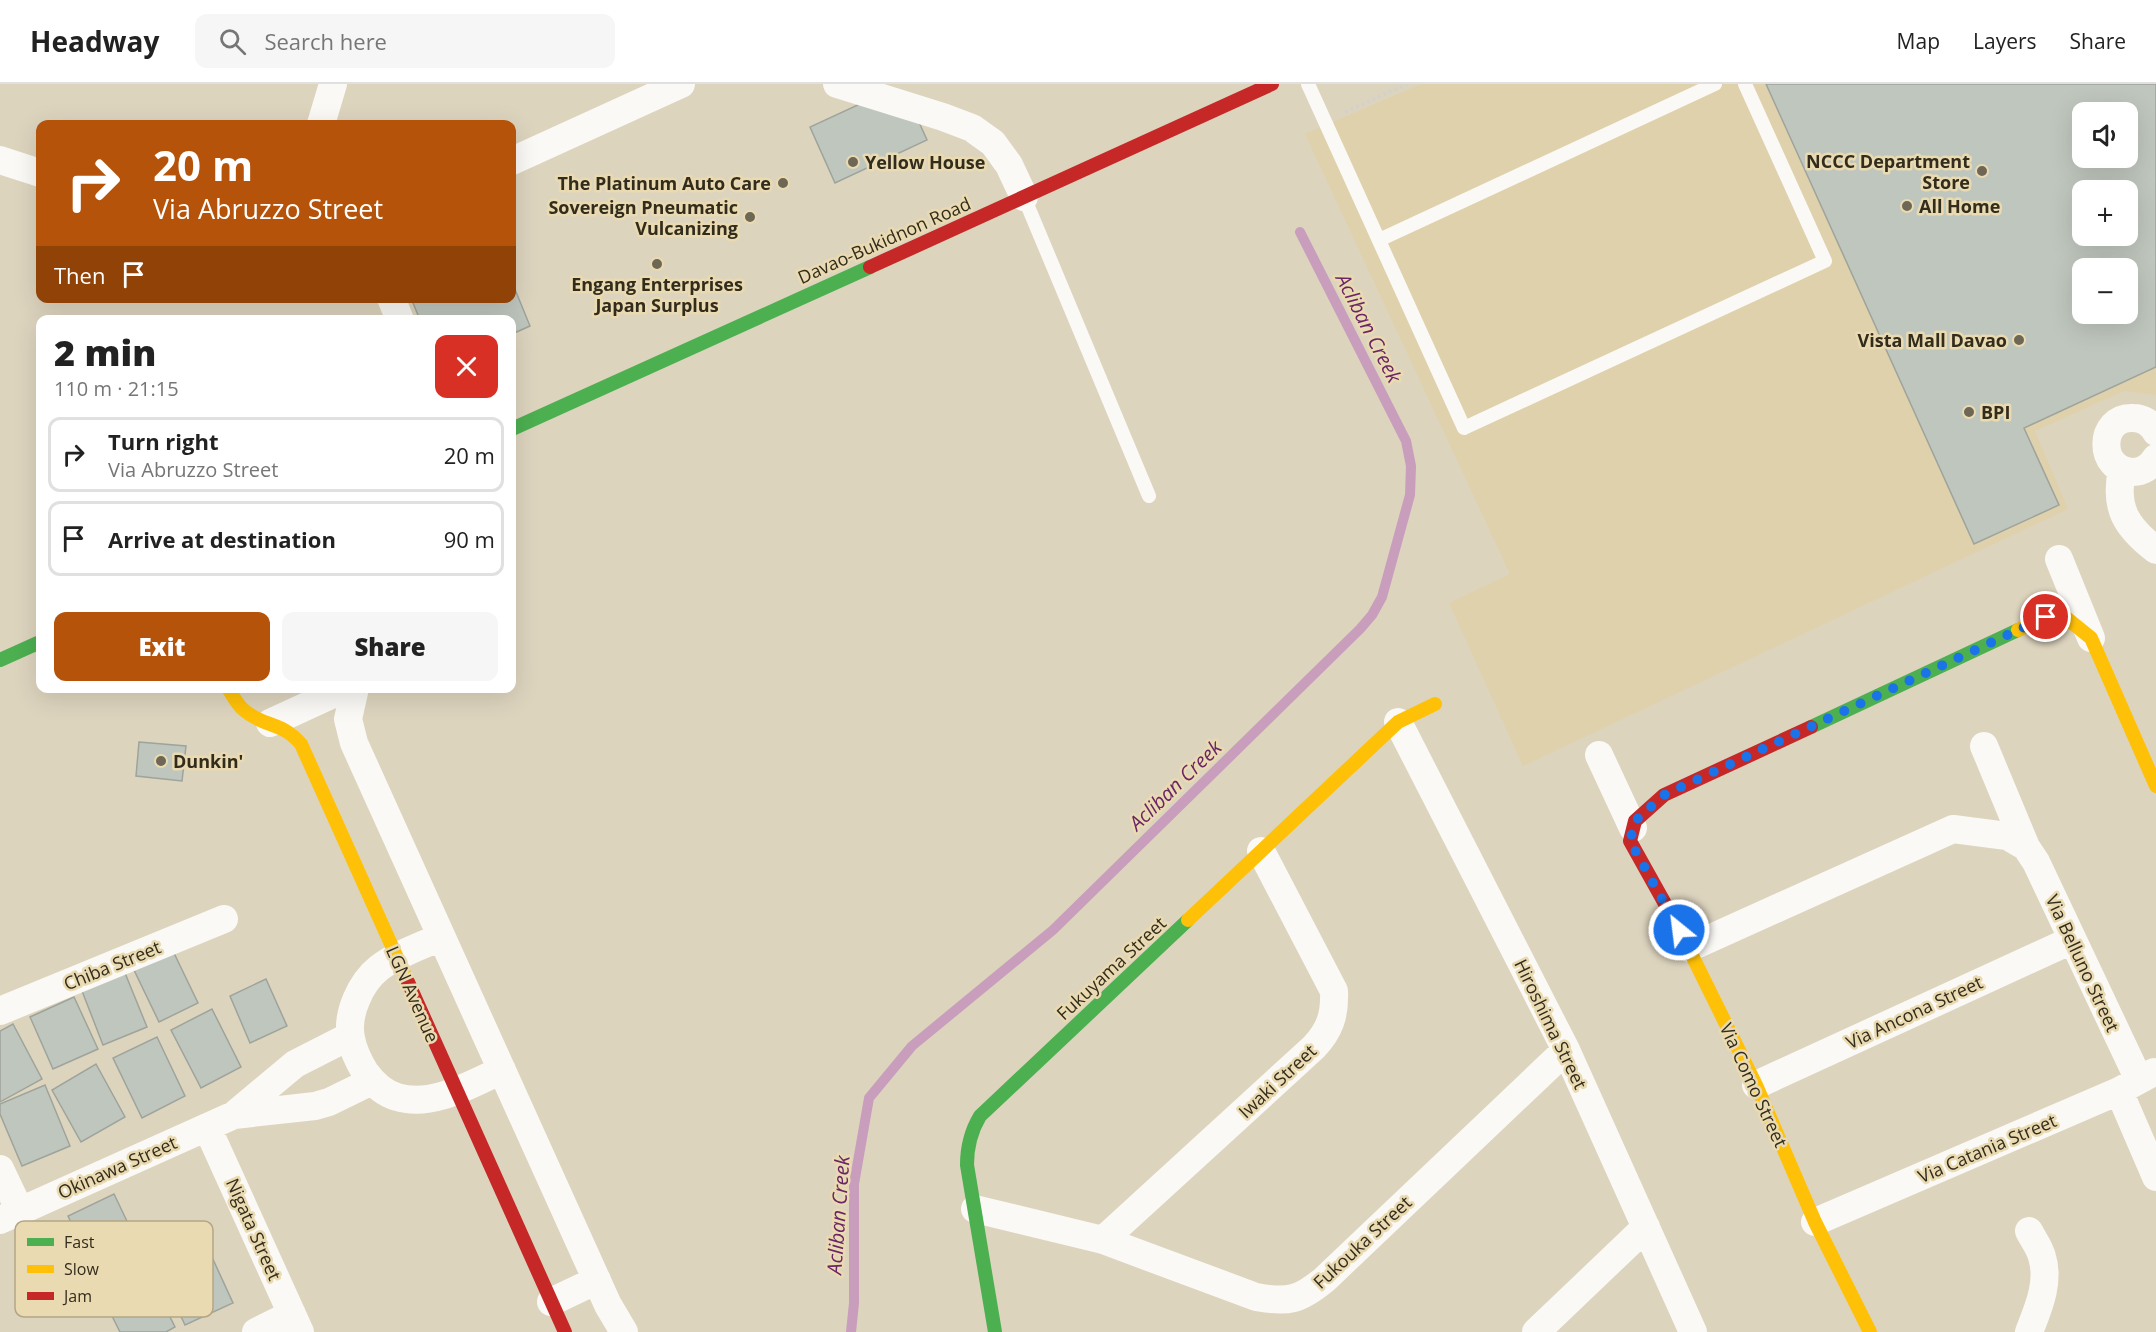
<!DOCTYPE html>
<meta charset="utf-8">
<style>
body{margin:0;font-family:"Open Sans",sans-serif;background:#f6f6f6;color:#222;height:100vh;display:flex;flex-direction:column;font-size:22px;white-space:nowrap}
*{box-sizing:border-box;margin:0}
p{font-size:20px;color:#767676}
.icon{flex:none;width:33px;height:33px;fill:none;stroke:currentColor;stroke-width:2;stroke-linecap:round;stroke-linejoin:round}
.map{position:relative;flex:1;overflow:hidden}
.drawer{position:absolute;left:36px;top:231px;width:480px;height:378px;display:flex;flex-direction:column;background:#fff;border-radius:12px;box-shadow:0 6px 24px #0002}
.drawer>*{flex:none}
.guide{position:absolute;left:36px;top:36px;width:480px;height:183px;border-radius:12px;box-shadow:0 6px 24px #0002;background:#b45309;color:#fff;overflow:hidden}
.buttons{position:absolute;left:2072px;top:18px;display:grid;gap:12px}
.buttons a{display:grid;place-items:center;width:66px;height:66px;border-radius:12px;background:#fff;box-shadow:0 6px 24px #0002;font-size:30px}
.pin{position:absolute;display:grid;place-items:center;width:51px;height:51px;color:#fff;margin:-26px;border:3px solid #fff;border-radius:50%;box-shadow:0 2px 6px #0007}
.me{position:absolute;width:66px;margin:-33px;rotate:331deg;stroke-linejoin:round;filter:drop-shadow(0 0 4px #0008)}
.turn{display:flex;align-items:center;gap:21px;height:126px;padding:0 18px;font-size:27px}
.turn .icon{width:78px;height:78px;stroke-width:2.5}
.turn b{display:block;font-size:42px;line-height:51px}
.then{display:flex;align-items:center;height:57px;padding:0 18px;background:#0003;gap:12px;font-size:22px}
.round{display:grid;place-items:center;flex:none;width:63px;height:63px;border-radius:12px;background:#f6f6f6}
.head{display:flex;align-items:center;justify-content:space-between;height:102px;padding:0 18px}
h1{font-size:36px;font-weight:800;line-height:45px}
.action{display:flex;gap:12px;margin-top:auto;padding:12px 18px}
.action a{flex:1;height:69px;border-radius:12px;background:#b45309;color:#fff;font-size:24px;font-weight:800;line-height:69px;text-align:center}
.action a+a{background:#f6f6f6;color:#222}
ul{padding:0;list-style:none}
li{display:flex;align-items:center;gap:18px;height:75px;margin:0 12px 9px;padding:0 6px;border:3px solid #e0e0e0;border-radius:12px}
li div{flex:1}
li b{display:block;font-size:22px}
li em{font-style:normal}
header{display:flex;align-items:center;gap:36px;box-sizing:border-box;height:84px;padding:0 30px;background:#fff;border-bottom:2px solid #e0e0e0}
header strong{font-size:28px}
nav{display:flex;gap:33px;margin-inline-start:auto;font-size:21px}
.search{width:420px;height:54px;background:#f6f6f6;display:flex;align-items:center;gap:15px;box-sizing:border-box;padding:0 21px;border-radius:12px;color:#767676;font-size:22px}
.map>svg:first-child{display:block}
</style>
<header>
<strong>Headway</strong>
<div class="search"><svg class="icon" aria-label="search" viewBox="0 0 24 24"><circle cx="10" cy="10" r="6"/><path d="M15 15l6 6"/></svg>Search here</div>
<nav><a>Map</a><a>Layers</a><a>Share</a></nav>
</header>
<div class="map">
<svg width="2156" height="1248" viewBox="0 0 2156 1248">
<rect width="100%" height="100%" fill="#ddd4be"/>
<!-- built -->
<path fill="#dfd1ac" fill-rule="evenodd" d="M1421,0H2156V311L2124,307L2035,347L2068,425L1523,682L1449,519L1510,490L1305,50ZM2082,28H2127V74H2082ZM2082,106H2127V152H2082ZM2082,184H2127V230H2082Z"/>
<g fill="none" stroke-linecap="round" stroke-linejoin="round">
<!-- stream -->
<path stroke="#c89ebc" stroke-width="10" d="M851,1248L854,1219V1100L869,1014L912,962L1053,846L1360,545L1372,531L1382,513L1410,411L1411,382L1406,357L1300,148"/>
</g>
<!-- building -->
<path fill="#bfc6bd" stroke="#9ea49b" stroke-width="1.5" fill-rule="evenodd" d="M1766,0H2156V283L2024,344L2059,421L1974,460ZM2082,28H2127V74H2082ZM2082,106H2127V152H2082ZM2082,184H2127V230H2082Z
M864,18L918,36L927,56L835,99L810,43Z
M512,198L530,242L512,250V236H420L411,214H512Z
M139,658L186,662L182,697L136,692Z
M173,867L198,919L159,938L134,886Z
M125,889L147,943L103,961L82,907Z
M266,895L287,942L250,959L230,912Z
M74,913L98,965L53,985L30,933Z
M212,925L241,983L201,1004L171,946Z
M13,940L42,995L0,1018V947Z
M157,953L185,1012L142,1034L113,974Z
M96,980L125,1033L81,1058L52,1006Z
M45,1001L70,1062L22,1082L0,1030V1020Z
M114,1110L146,1177L100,1199L68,1132Z
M206,1160L233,1219L185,1241L158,1183Z
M146,1185L175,1243L166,1248H120L100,1208Z"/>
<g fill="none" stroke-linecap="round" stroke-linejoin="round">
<!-- path -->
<path stroke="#d4d1cb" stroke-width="4" stroke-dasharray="3 3" stroke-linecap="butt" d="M1345,28L1407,0"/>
<!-- lane -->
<path stroke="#faf9f5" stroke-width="14" d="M1308,0L1464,344L1825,177L1745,0
M1024,113L1149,412
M1379,156L1715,0"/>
<!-- street -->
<path stroke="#faf9f5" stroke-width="28" d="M837,0L943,33L972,44L993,59L1009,81L1024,113
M321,40L333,0
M0,76L40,89
M512,77L681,0
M391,214L400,236
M2156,348C2151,339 2143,334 2133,334C2098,332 2097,387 2133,388C2143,388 2151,382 2156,374
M2122,386C2114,424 2126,443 2156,466
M2059,475L2091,554
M355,604L348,635L354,659L608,1221L624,1248
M1398,638L1566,966L1693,1248
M270,639L346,604
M1984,662L2026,763
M1599,671L1633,744
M441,853C421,862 397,870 379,884C361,898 346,930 351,954C353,966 359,978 365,988C373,999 383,1009 397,1013C432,1024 471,1000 502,986
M1689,864L1953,745L2007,752L2026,763L2036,778L2139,996
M0,927L224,835
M1756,1001L2072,856
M2119,1007L2156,1093
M234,1031L315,1022L329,1018L372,997
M207,1043L300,1248
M0,1085L20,1127
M975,1125L1103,1156L1256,1213C1288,1219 1300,1216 1325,1195L1566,966
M0,1136L234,1031L295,980L350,952
M1815,1138L2119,1007L2154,988
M2029,1147C2033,1155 2040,1164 2042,1173C2050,1198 2038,1225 2029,1248
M1103,1156L1314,963C1330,946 1335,931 1334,907L1261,767
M551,1218L597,1196
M256,1248L292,1230
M1536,1248L1646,1143"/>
<!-- fast -->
<path stroke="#4caf50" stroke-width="14" d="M512,345L870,183
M0,576L40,558
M1811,643L2018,546
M995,1248L967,1081C967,1063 971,1047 980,1032L1188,836"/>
<!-- slow -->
<path stroke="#ffc107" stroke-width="14" d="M2018,546L2046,533H2065L2091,554L2156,702
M228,604C233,612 237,621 245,627C264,643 281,637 301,660L408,898
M1188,836L1398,638L1435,620
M1678,843L1756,1001L1815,1138L1870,1248"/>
<!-- jam -->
<path stroke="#c62828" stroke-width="14" d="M870,183L1272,0
M1678,843L1630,757L1635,737L1664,711L1811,643
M408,898L565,1248"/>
</g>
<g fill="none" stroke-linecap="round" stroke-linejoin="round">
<!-- route -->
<path stroke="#1a73e8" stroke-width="10" stroke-dasharray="0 18" d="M1679,846L1630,757L1635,737L1664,711L2046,533"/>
</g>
<!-- markers -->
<g fill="#6e6755" stroke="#eadab1" stroke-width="2">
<circle cx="853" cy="78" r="6"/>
<circle cx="1982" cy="87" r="6"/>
<circle cx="783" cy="99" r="6"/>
<circle cx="1907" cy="122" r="6"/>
<circle cx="750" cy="133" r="6"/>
<circle cx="657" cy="180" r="6"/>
<circle cx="2019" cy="256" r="6"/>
<circle cx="1969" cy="328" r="6"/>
<circle cx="161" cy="677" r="6"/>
</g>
<g text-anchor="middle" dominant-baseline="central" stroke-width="5" stroke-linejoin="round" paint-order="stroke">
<!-- poi labels -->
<g font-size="18" font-weight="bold" fill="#322c1c" stroke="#eadab1" text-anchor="end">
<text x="1970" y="77">NCCC Department<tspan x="1970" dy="21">Store</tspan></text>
<text x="865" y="78" text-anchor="start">Yellow House</text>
<text x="771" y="99">The Platinum Auto Care</text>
<text x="1919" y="122" text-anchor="start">All Home</text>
<text x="738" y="123">Sovereign Pneumatic<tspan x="738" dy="21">Vulcanizing</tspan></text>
<text x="657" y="200" text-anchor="middle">Engang Enterprises<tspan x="657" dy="21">Japan Surplus</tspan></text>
<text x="2007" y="256">Vista Mall Davao</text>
<text x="1981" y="328" text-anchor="start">BPI</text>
<text x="173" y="677" text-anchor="start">Dunkin'</text>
</g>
<!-- street labels -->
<g font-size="18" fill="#322c1c" stroke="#eadab1">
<text transform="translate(884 156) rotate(-24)">Davao-Bukidnon Road</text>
<text transform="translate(2083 879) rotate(65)">Via Belluno Street</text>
<text transform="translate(112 881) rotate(-22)">Chiba Street</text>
<text transform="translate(1111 884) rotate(-43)">Fukuyama Street</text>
<text transform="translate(413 910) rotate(66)">LGN Avenue</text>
<text transform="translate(1914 928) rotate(-25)">Via Ancona Street</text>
<text transform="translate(1551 940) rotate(64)">Hiroshima Street</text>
<text transform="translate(1277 997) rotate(-43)">Iwaki Street</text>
<text transform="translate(1754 1001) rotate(65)">Via Como Street</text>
<text transform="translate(1987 1064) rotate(-23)">Via Catania Street</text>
<text transform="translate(117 1083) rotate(-24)">Okinawa Street</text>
<text transform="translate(254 1145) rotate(66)">Nigata Street</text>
<text transform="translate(1362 1158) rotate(-43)">Fukouka Street</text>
</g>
<!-- water labels -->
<g font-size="20" font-style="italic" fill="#692566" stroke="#eadab1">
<text transform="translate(1369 244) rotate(63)">Acliban Creek</text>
<text transform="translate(1175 701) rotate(-44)">Acliban Creek</text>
<text transform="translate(838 1131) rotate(-86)">Acliban Creek</text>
</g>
</g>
<!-- legend -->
<rect x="15" y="1137" width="198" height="96" rx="9" fill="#eadab1" stroke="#b3a684" stroke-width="1.5"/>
<rect x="27" y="1154" width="27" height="8" fill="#4caf50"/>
<rect x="27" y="1181" width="27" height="8" fill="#ffc107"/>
<rect x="27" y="1208" width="27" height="8" fill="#c62828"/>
<g font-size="16" fill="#322c1c">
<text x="64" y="1164">Fast</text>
<text x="64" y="1191">Slow</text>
<text x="64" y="1218">Jam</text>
</g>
</svg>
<div class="buttons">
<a><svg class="icon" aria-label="sound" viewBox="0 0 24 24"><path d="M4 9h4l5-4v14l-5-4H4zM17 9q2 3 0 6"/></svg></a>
<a>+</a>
<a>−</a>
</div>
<div class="pin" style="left:2046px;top:533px;background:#d93025"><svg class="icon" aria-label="arrive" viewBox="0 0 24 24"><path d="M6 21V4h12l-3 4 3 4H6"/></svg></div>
<svg class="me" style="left:1679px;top:846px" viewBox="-20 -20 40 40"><circle r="17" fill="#1a73e8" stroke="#fff" stroke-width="3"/><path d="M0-11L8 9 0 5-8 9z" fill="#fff"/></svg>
<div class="guide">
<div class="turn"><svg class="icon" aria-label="right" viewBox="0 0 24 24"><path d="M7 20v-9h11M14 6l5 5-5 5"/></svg><div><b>20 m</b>Via Abruzzo Street</div></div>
<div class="then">Then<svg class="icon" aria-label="arrive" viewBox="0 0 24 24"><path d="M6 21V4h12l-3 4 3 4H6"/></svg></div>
</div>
<section class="drawer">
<div class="head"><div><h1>2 min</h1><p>110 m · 21:15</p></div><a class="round" style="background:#d93025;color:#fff"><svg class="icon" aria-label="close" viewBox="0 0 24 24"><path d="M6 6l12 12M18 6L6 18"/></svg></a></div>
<ul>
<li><svg class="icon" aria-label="right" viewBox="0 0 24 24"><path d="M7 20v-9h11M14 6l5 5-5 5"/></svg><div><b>Turn right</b><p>Via Abruzzo Street</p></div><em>20 m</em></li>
<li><svg class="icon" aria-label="arrive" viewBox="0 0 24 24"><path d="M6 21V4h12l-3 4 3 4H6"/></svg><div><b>Arrive at destination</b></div><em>90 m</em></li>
</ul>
<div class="action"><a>Exit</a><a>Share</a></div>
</section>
</div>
